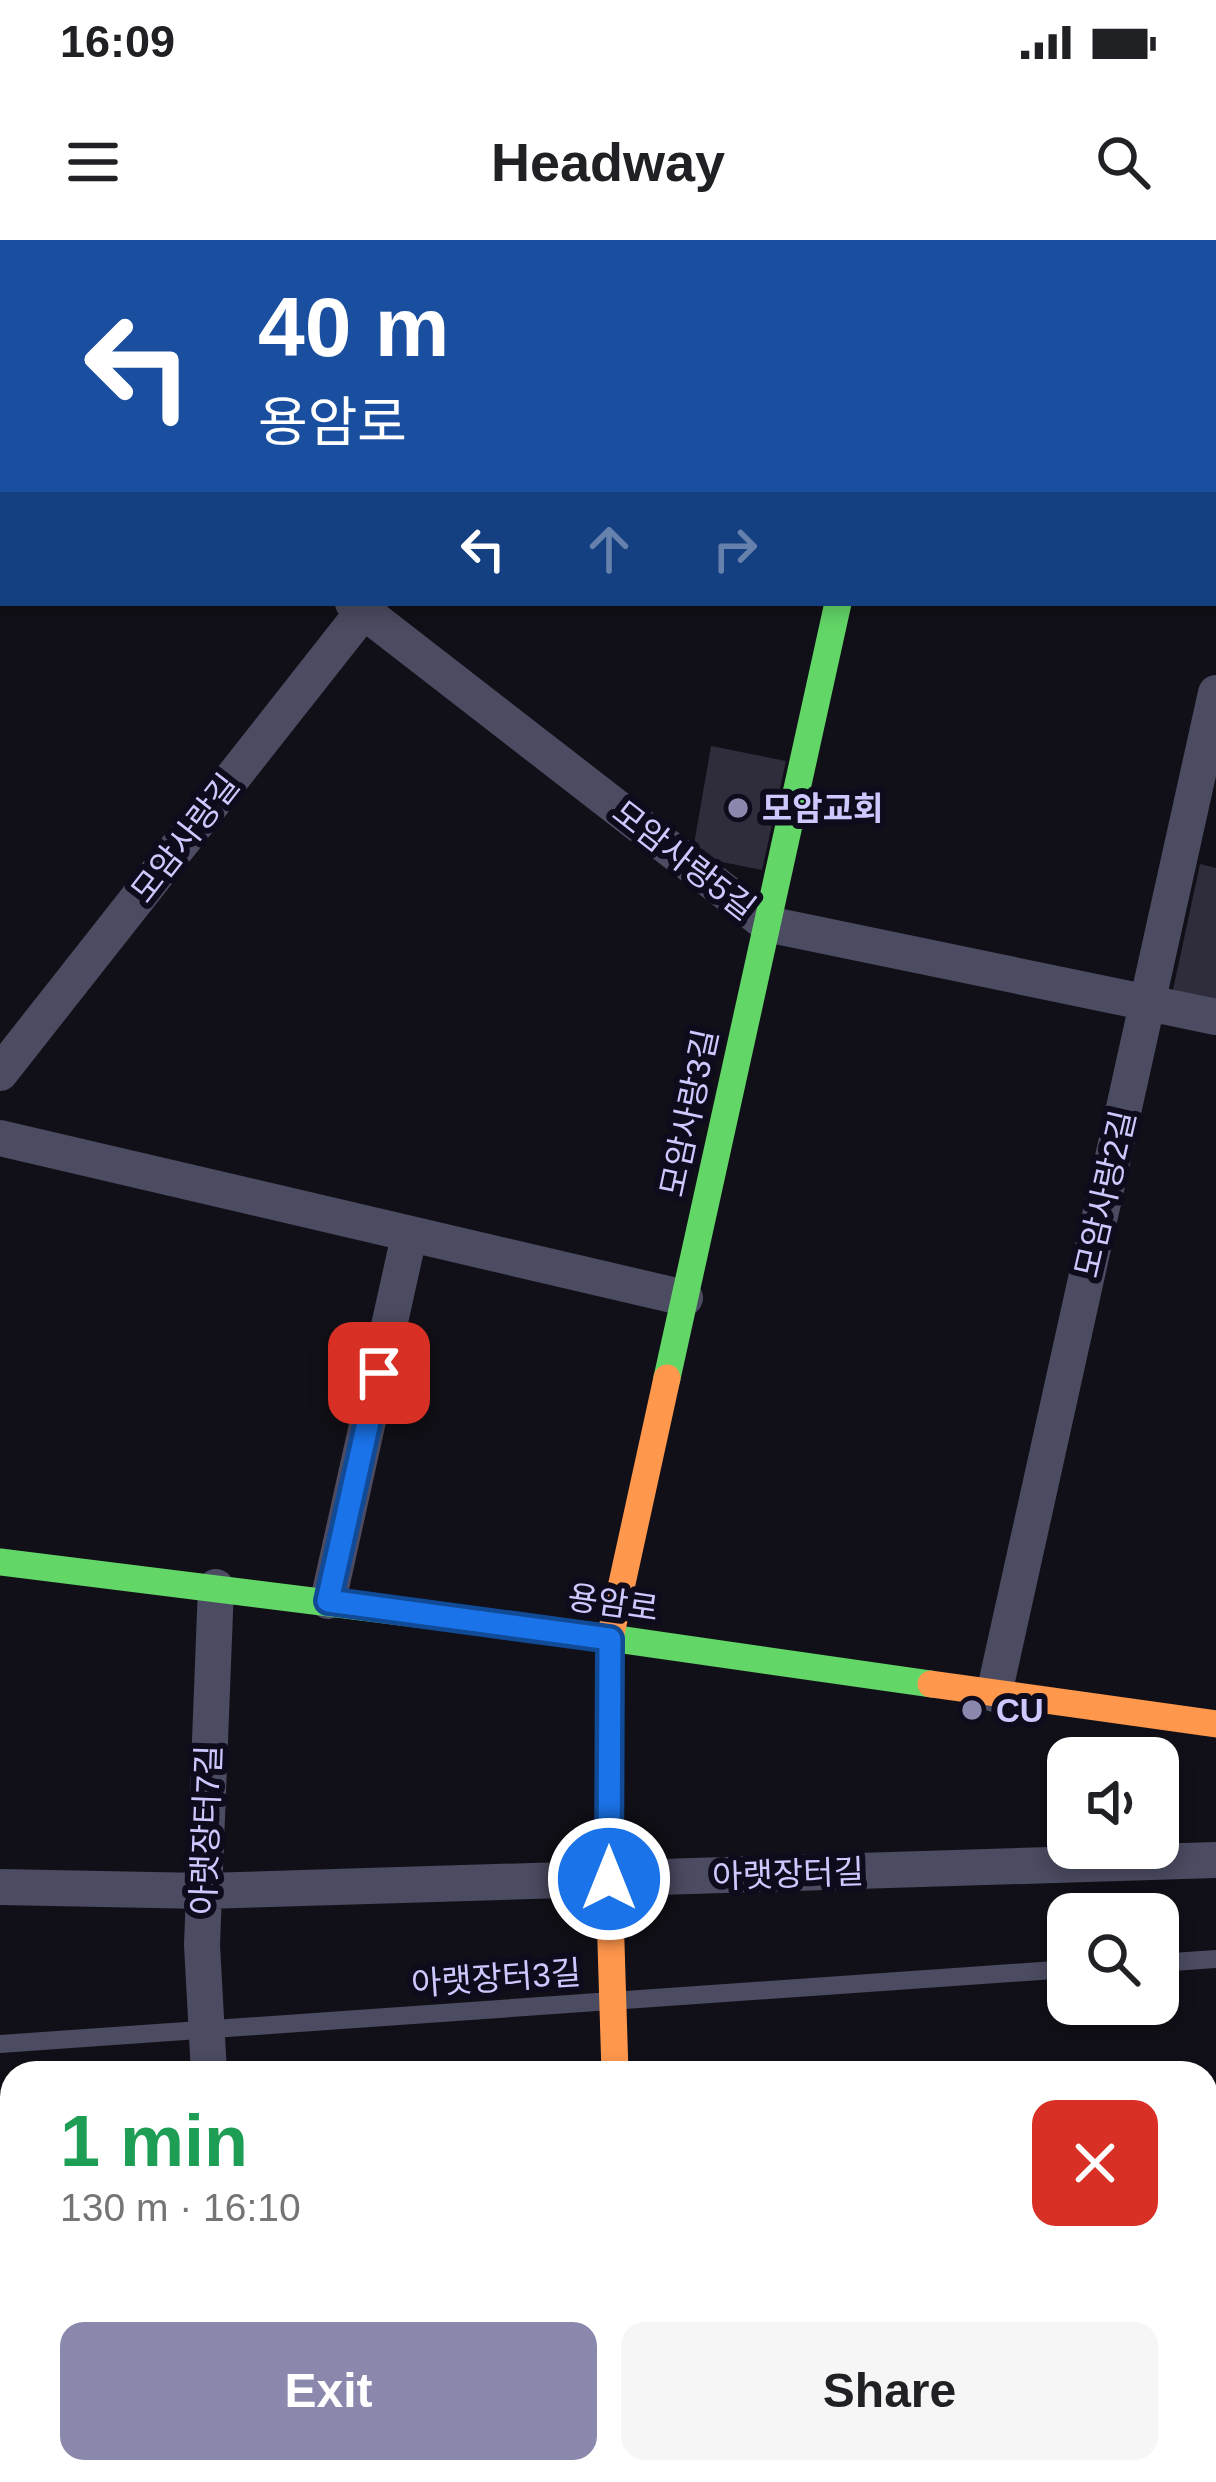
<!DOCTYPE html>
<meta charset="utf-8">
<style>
body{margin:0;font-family:Arial,"Noto Sans KR",sans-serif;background:#f6f6f6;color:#202124;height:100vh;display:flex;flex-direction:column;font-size:45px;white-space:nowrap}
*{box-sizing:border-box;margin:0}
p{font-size:39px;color:#757577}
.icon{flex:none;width:66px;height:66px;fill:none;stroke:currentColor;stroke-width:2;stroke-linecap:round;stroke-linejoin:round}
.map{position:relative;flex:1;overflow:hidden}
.details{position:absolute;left:0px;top:1821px;width:1218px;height:423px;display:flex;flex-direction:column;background:#fff;border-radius:36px 36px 0 0;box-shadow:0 6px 18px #0003}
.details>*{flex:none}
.top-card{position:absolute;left:0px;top:0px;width:1218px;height:366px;box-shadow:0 6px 18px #0003;background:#1a4fa0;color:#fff;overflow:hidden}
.tools{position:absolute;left:1047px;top:1497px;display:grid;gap:24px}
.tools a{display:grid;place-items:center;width:132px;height:132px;border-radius:24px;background:#fff;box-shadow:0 6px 18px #0003;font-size:60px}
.pin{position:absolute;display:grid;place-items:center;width:102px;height:102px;color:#fff;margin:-51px;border-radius:24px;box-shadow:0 6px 18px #0006}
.me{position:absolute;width:132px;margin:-66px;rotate:0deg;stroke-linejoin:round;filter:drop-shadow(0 0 9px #0008)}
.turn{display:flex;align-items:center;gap:42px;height:252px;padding:0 60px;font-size:54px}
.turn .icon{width:156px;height:156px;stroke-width:2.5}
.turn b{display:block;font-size:84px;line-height:102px}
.lanes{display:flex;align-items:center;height:114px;padding:0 60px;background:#0003;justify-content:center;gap:60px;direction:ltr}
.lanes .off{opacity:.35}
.round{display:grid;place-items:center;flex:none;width:126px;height:126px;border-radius:24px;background:#f6f6f6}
.head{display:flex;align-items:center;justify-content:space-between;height:204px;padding:0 60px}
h1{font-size:72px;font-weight:600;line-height:90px;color:#1e9e55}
.cta{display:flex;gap:24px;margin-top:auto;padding:24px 60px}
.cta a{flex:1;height:138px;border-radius:24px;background:#8b88ae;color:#fff;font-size:48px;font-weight:600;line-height:138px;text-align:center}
.cta a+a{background:#f6f6f6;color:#202124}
.status{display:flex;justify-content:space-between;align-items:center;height:84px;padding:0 60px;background:#fff;direction:ltr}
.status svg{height:33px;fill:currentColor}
header{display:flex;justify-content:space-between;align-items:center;height:156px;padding:0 60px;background:#fff;font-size:54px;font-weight:600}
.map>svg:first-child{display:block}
</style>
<div class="status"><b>16:09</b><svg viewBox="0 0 49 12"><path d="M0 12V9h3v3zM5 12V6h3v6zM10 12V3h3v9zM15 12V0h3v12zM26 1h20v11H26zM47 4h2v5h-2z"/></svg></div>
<header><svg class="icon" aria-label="menu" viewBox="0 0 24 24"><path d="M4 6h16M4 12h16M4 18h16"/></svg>Headway<svg class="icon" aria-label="search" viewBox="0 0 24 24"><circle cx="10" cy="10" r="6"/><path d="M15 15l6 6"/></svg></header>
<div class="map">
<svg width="1216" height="2242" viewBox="0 0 1216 2242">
<rect width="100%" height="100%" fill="#111018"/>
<!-- building -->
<path fill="#2f2c3c" d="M711,506L786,521L762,630L692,616Z
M1200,624L1216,628V760L1173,750Z"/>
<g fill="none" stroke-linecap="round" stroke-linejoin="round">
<!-- lane -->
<path stroke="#4b4b61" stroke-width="18" d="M1091,3L1092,0
M1158,1723L1216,1719
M0,1804L1068,1729
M0,1996L12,1995"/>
<!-- street -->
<path stroke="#4b4b61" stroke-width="36" d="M347,0L351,3
M826,0L829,3
M786,3L791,0
M0,120L3,122
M1215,146L1216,147
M353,363L767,684L1216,777
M0,833L370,363
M0,898L685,1058
M328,1361L409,996
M994,1454L1216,453
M0,1647L204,1651L1216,1620
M209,1833L202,1705L216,1347"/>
<!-- fast -->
<path stroke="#63d668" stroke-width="27" d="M667,1138L838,363
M0,1322L610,1398L931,1444
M1206,1954L1216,1951
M1206,2022L1216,2020"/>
<!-- slow -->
<path stroke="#ff974d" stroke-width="27" d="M931,1444L1216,1484
M615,1833L609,1639L610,1398L667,1138"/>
<!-- jam -->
<path stroke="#b3261e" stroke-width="27" d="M19,2242L60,2232"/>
</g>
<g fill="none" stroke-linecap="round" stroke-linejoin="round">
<!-- route casing -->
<g stroke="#114b97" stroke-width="30">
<path id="route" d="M379,1133L328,1361L610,1399L609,1639"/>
</g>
<!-- route -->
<use href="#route" stroke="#1a73e8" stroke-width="21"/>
</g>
<!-- markers -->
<g fill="#8b88ae" stroke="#0e0c1c" stroke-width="4.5">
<circle cx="738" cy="568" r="12"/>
<circle cx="972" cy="1470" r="12"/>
</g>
<g text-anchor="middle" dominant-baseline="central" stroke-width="12" stroke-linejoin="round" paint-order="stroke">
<!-- poi labels -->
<g font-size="33" font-weight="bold" fill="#cdc8fe" stroke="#0e0c1c" text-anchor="start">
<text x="762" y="568">모암교회</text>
<text x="996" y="1470">CU</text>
</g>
<!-- street labels -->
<g font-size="33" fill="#cdc8fe" stroke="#0e0c1c">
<text transform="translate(185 598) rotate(-52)">모암사랑길</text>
<text transform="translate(684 620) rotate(38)">모암사랑5길</text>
<text transform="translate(689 873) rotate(-78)">모암사랑3길</text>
<text transform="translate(1105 954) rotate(-77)">모암사랑2길</text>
<text transform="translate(613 1363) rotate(8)">용암로</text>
<text transform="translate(206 1590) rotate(-88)">아랫장터7길</text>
<text transform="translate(788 1634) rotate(-2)">아랫장터길</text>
<text transform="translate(496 1738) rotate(-4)">아랫장터3길</text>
</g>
</g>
</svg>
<div class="tools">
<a><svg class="icon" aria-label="sound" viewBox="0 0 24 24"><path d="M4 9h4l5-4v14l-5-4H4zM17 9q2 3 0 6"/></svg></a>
<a><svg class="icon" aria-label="search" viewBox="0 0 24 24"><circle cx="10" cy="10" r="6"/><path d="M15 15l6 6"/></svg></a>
</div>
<div class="pin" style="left:379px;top:1133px;background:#d93025"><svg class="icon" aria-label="arrive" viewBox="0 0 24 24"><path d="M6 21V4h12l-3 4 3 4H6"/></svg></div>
<svg class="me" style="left:609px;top:1639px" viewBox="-20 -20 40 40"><circle r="17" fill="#1a73e8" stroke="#fff" stroke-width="3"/><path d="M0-11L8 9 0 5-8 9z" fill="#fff"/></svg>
<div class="top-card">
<div class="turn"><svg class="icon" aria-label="left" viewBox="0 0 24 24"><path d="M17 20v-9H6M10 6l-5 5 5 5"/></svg><div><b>40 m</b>용암로</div></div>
<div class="lanes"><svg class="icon" aria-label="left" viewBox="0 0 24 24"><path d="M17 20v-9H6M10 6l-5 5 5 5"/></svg><svg class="icon off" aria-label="ahead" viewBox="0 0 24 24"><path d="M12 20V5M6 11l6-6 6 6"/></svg><svg class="icon off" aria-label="right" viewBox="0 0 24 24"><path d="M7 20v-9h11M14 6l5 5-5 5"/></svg></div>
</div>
<section class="details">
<div class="head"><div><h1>1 min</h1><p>130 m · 16:10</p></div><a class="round" style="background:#d93025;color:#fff"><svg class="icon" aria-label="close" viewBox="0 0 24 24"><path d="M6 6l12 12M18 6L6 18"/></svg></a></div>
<div class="cta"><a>Exit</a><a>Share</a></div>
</section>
</div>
